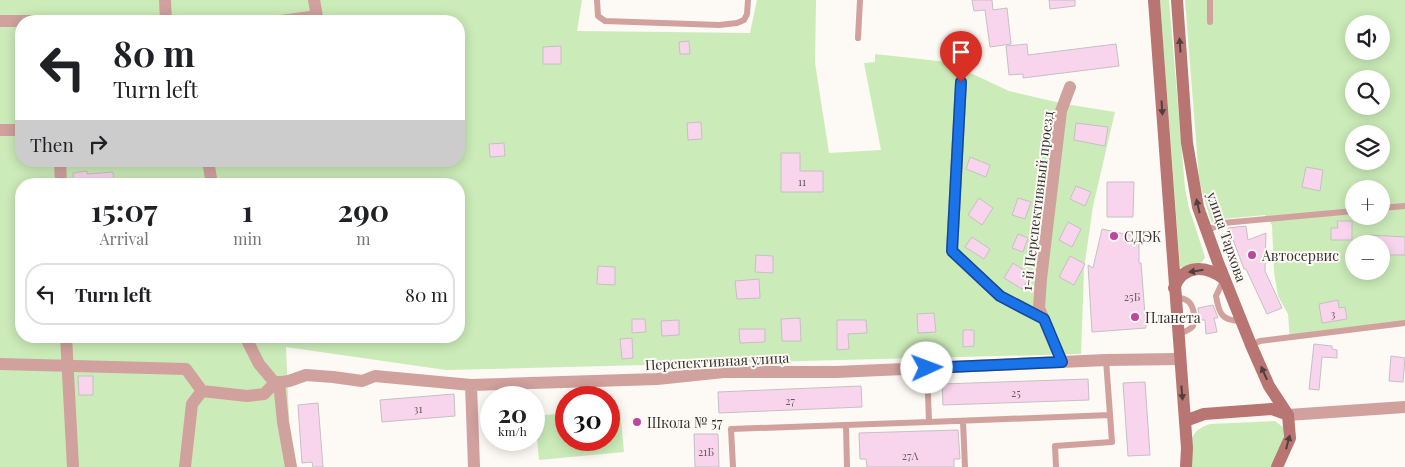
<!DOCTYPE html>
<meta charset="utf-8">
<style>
body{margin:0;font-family:"Playfair Display",serif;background:#f2f2f2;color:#202124;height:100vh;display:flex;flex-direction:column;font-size:19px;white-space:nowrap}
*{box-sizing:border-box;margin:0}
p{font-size:16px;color:#757577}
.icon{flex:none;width:28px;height:28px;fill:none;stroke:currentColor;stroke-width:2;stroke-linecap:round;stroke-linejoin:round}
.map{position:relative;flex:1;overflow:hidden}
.details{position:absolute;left:15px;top:178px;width:450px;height:165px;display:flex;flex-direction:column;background:#fff;border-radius:20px;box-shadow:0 2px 12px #0003}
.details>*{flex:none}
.hud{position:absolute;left:15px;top:15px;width:450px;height:152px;border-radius:20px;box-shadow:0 2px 12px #0003;background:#fff;color:#202124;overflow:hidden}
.buttons{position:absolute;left:1345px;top:15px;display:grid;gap:10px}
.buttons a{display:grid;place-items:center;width:45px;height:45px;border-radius:50%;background:#fff;box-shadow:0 2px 12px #0003;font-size:25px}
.speed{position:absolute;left:480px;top:386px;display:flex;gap:10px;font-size:25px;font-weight:700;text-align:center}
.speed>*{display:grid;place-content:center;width:65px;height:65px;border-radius:50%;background:#fff;box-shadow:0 2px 12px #0003;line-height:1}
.speed small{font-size:12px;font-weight:400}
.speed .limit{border:8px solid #d22;background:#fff;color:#111}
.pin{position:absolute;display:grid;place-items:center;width:42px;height:42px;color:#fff;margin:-51px -21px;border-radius:50% 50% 50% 0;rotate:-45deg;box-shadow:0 0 5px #0007}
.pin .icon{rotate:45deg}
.me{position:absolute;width:55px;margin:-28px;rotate:88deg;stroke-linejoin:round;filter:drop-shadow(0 0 4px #0008)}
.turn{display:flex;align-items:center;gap:18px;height:105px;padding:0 15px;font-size:22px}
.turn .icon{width:65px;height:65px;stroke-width:2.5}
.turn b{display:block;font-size:35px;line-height:42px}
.then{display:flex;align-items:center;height:48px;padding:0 15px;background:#0003;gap:10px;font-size:19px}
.eta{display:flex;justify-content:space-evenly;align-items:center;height:85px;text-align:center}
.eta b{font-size:30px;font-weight:700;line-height:35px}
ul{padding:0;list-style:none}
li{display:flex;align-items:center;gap:15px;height:62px;margin:0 10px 8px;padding:0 5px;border:2px solid #e0e0e0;border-radius:20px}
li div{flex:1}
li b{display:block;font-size:19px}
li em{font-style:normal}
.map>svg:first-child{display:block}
</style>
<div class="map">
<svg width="1405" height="467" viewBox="0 0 1405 467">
<rect width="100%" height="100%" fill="#fdf9f4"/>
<!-- green -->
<path fill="#cbebb8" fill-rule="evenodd" d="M0,0H582L577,31L750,33L757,0H816L815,63L829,153L881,150L864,63L875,62V54L947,62L1009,91L1065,104L1115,112L1093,206L1084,269L1081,354L446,370L286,347L291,467H0ZM21,21H459V161H21ZM21,184H459V336H21Z
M1160,0H1169L1185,188L1189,208L1205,257C1202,266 1188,269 1180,267Z
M1185,0H1405V325L1290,340L1288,314L1278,296L1274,272L1272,225L1265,215L1223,219L1212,224L1203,195L1199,178ZM1354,24H1381V51H1354ZM1354,79H1381V106H1354ZM1354,134H1381V161H1354ZM1354,189H1381V216H1354ZM1354,244H1381V271H1354Z
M620,409L624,452L539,460L535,416L566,413V440H609V410Z
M1275,421L1283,427V440L1272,467H1192C1191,445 1186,432 1210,424Z"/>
<!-- building -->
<path fill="#f8d5ec" stroke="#c6c0c4" d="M972,0H992L993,10L1007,8L1011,44L990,47L985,10L974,11Z
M1049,0H1075V6L1050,9Z
M689,41L690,54H680L679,42Z
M1027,44L1028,55L1116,44L1119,66L1023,78V74L1009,75L1006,46Z
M561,46V64H543V47Z
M701,122L702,139L688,140L687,123Z
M1076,123L1108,127L1105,146L1074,140Z
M504,143L505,156L490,157L489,144Z
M781,153H800V171H823V192H781Z
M970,157L990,165L986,177L966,169Z
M1306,167L1323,170L1320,191L1302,187Z
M87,171V174L113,172L114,184H74L73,173Z
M1107,182H1134L1133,217H1107Z
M1076,186L1091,192L1085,206L1070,199Z
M979,198L993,208L982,225L968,215Z
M1018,198L1031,202L1025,219L1012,215Z
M1337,221H1352V240H1331V228H1338Z
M1068,222L1081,229L1072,247L1059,240Z
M1246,226L1248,240L1266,233L1265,271L1282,308L1267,314L1246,269H1244L1232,237H1229L1228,228Z
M1102,229L1139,237V263H1141L1146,328L1092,332L1088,265L1093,268Z
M1018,234L1028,238L1023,252L1012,248Z
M1369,235L1405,237V255H1381V244H1368Z
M972,237L990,249L984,259L965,247Z
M756,255L773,256V273L755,272Z
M1070,256L1085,264L1074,285L1059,277Z
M1013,263L1031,275L1022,289L1004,278Z
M598,266L615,267V285L597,284Z
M759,279L760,298L737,299L735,281Z
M1338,300L1339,308L1345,307L1347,319L1322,323L1319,304Z
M1213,305L1218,318H1214L1217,332L1206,334L1205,320H1199L1198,308Z
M934,313L936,332L918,333L917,314Z
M800,318L801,341H782L781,319Z
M632,319H645L646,332L632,333Z
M679,320V335L662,336L661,321Z
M837,320H866L867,333L848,334L849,349L837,350Z
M739,329H765V342L740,343Z
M963,330H974V346L963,347Z
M632,338L633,358L622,359L620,339Z
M1314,344L1332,346V349L1337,350V358L1322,357L1319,390L1309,389Z
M1391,356L1405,358L1403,382L1389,381Z
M78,376H93V395H79Z
M1088,379L1089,400L943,405L942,384Z
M1145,382L1150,455L1128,456L1123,383Z
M861,386L862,407L719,413L718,392Z
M454,394L455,416L382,422L380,400Z
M318,403L323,467H313L312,462L302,463L298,405Z
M958,430L960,459H954V467H867L866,459H860L859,433Z
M694,434H718L719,467H695Z"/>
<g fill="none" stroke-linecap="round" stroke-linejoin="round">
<!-- service -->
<path stroke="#d0a19d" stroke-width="6" d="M597,0L598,16L605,21L719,25L737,23L744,20L747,14L748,0
M1210,22V0
M858,38L860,0
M1381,208L1405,206
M1206,231L1223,223L1354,211
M1224,279L1216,296C1219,314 1222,321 1241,321
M1176,297C1188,299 1192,302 1194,314C1194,318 1195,322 1193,326C1190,330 1184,332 1179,334
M1251,345L1260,341L1405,323
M963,421L965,467
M929,422L1110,415
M846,425L847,467
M733,467L731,429L929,422L927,368
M1056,467L1055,446L1112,442L1106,360"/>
<!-- minor -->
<path stroke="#d0a19d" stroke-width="12" d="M165,0L166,21
M0,21H55
M281,21L317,16L314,0
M961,82L952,251L1000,296L1044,319
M0,130H21
M60,161L61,184
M208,161L212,184
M66,336L73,467
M245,336L259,364L275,383
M1062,362L1039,308L1041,279L1061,111L1070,87
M0,364L186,369L202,391L247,396L264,394L275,383L289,381L306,375L333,377L362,381L375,376L471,385L657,379L724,372H836L1106,360L1179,359
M279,382L283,422L291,467
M471,385L474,467
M185,467L192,404L202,391"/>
<!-- tertiary -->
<path stroke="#d0a19d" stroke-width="12" d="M1288,415L1405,407"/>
<!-- secondary -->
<path stroke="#b87571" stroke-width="12" d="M1154,0L1187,448L1186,467
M1177,0L1187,143L1198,207L1219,265L1251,345L1269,386L1288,415L1290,438L1277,467
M1174,288C1183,264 1206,265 1224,279
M1185,421L1204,414L1272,409L1288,415"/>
</g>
<!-- one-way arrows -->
<defs><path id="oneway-solid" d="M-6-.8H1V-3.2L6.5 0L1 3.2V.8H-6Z" transform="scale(1.25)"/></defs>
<g fill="#4f403f">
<use href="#oneway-solid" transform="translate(1180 45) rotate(-94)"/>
<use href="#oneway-solid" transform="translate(1162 108) rotate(86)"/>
<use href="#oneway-solid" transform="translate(1198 206) rotate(-103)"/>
<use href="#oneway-solid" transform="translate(1196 271) rotate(171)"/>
<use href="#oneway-solid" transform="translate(1264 373) rotate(-114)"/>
<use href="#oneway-solid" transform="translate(1182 393) rotate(85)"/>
<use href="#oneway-solid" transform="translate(1288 442) rotate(-75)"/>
</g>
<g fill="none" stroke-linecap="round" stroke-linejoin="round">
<!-- route casing -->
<g stroke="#114b97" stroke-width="12">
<path id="route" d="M927,368L1062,362L1044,319L1000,296L952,251L961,82"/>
</g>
<!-- route -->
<use href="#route" stroke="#1a73e8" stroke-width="9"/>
</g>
<!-- markers -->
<g fill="#bd479e" stroke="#fdf9f4" stroke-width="2">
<circle cx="1114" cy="236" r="5"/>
<circle cx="1252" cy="255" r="5"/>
<circle cx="1135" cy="317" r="5"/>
<circle cx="637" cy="422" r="5"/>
</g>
<g text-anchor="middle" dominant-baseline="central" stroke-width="4" stroke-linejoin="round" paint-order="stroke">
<!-- number labels -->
<g font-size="11" fill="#665c60">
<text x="802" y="181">11</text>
<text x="1132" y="296">25Б</text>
<text x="1333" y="313">3</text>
<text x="1016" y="392">25</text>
<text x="790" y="400">27</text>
<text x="418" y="408">31</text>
<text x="706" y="451">21Б</text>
<text x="910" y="455">27А</text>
</g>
<!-- street labels -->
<g font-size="14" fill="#353332" stroke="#fdf9f4">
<text transform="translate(1037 201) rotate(-83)">1-й Перспективный проезд</text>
<text transform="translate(1227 237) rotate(71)">улица Тархова</text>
<text transform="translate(717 361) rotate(-3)">Перспективная улица</text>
</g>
<!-- poi labels -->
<g font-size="14" fill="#353332" stroke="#fdf9f4" text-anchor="start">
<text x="1124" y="236">СДЭК</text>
<text x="1262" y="255">Автосервис</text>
<text x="1145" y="317">Планета</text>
<text x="647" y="422">Школа № 57</text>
</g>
</g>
</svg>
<div class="buttons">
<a><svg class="icon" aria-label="sound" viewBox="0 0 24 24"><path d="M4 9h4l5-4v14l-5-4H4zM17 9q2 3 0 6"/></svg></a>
<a><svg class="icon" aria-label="search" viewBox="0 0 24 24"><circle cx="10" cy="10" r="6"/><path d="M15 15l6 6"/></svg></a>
<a><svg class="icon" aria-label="layers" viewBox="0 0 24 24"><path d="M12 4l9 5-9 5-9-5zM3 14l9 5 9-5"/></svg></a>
<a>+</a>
<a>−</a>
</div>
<div class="speed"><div>20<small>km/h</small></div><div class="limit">30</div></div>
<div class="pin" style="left:961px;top:82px;background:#d93025"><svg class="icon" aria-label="arrive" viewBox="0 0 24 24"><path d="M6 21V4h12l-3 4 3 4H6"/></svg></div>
<svg class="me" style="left:927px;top:368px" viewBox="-20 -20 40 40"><circle r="19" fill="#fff"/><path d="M0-13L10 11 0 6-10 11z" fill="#1a73e8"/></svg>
<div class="hud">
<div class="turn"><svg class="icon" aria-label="left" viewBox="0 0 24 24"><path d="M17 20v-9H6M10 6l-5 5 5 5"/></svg><div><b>80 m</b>Turn left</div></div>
<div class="then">Then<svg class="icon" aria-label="right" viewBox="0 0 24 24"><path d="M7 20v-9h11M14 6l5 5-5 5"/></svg></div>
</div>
<section class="details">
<div class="eta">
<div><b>15:07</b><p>Arrival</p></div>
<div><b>1</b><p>min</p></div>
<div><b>290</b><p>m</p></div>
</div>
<ul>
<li><svg class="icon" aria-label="left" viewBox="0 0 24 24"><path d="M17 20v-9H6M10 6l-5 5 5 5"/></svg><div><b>Turn left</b></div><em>80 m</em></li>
</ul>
</section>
</div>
